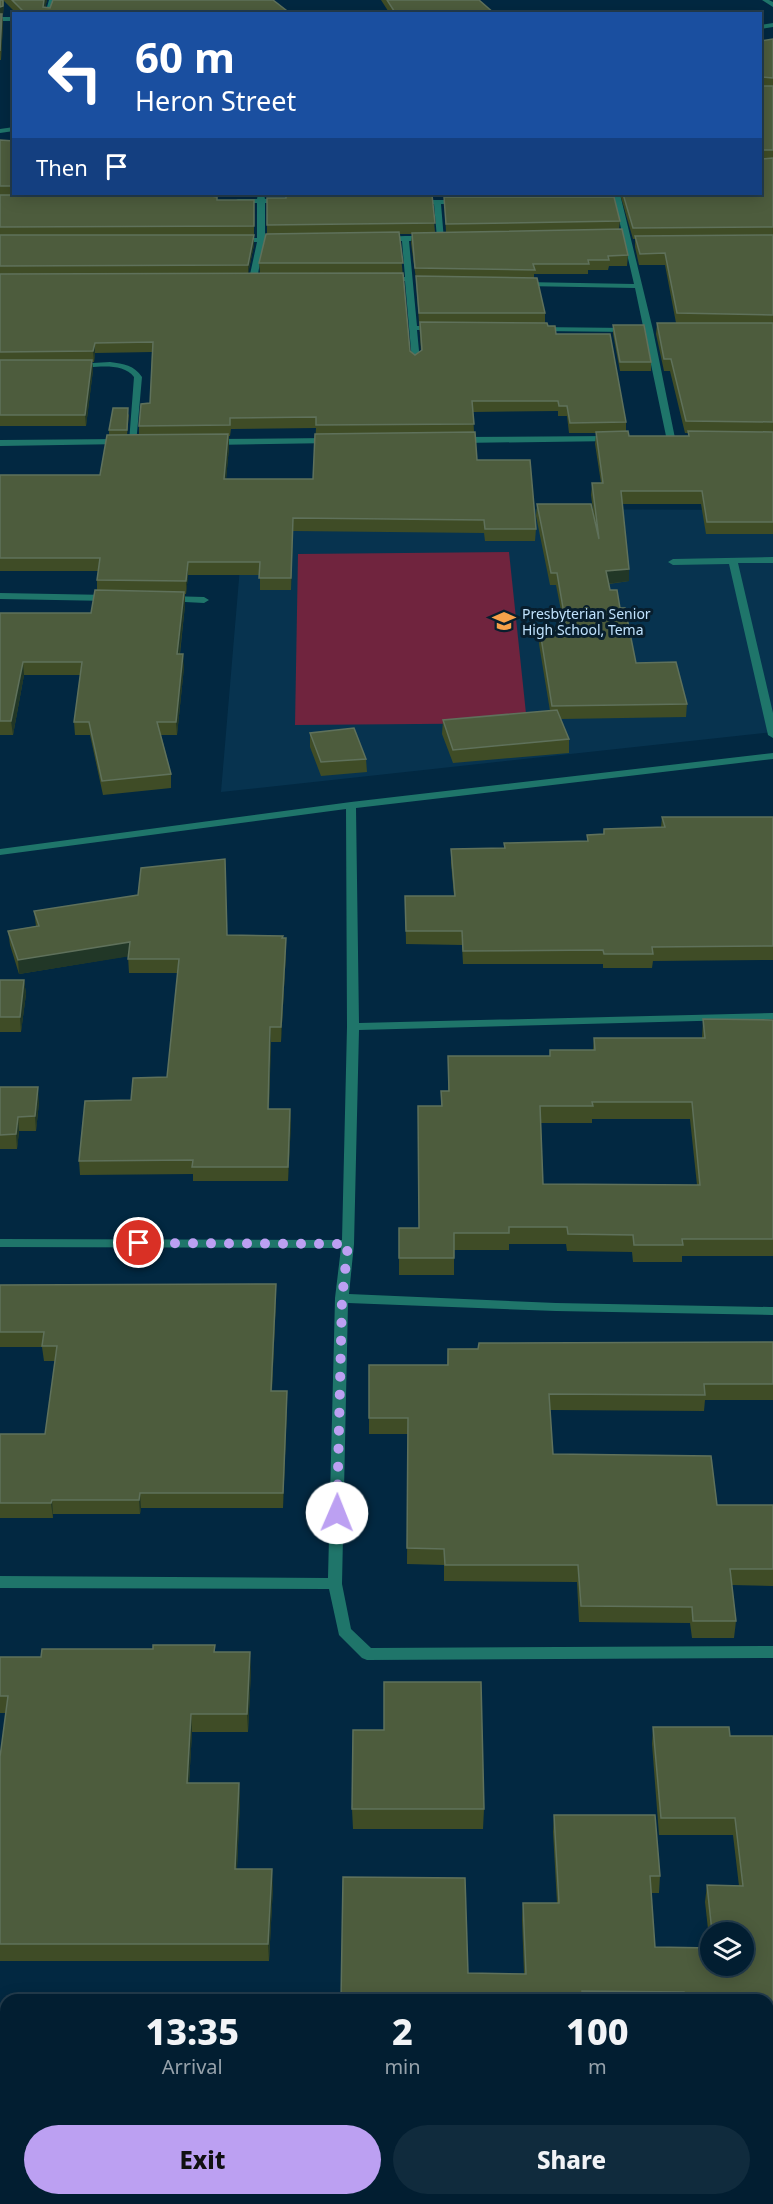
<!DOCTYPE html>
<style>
body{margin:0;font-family:"Noto Sans",sans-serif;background:#102b3d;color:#f1f3f6;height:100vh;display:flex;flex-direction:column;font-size:22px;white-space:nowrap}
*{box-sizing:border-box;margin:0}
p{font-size:20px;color:#96a2ab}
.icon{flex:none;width:33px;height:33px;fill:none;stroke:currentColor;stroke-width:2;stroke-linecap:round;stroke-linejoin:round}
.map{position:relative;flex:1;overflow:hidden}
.drawer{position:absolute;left:0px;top:1994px;width:774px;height:212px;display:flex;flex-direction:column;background:#021e31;border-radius:18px 18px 0 0;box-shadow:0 3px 15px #0003,0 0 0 2px #233c4d}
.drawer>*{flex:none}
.guide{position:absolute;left:12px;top:12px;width:750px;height:183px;border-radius:0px;box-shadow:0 3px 15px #0003,0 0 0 2px #233c4d;background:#1a4fa0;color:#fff;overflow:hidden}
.controls{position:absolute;left:700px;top:1922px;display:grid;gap:12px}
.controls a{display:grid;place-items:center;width:54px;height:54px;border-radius:50%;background:#021e31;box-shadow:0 3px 15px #0003,0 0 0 2px #233c4d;font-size:30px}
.pin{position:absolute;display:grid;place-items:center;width:51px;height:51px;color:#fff;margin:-26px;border:3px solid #fff;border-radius:50%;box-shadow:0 2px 6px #0007}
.me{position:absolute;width:66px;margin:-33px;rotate:1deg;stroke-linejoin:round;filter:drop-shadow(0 0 4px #0008)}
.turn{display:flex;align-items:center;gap:21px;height:126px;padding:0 24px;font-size:27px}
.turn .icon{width:78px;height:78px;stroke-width:2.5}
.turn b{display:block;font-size:42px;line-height:51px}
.then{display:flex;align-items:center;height:57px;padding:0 24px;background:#0003;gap:12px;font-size:22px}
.eta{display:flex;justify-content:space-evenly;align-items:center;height:102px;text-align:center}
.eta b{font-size:36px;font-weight:800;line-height:42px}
.primary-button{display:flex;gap:12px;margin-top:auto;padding:12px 24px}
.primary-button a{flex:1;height:69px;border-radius:36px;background:#bca0f2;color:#111;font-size:24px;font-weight:800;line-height:69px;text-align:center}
.primary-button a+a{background:#102b3d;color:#f1f3f6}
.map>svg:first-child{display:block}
</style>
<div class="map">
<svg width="773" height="2204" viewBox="0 0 773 2204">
<rect width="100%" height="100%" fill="#022841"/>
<!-- built -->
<path fill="#07334f" d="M245,508L773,510V732L221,792Z"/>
<!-- green -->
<path fill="#70243e" d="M509,552L527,723L295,725L298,554Z"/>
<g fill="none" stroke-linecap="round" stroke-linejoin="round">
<!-- service -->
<path fill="#1f756a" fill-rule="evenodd" d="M773,557V563H738L773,713V738L768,735L729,564L673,565L668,562L673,559Z"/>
<!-- minor -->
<path fill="#1f756a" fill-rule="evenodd" d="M49,0H55L51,14H45Z
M762,0H769L773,2V7Z
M0,17H14V21H0Z
M258,194H264L265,199H281L285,201L281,203H265V238H281L285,240L281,242H264L257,279L253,281L249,279L257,242H238L234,240L238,238H257V203H238L234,201L238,199H257Z
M613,194H620L653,330L675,438C671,442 659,443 655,439L666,436L635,288L524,286L520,284L524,282L634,284Z
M415,200H461L462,202L458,204H441L444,240L437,238L434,204H418L414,202Z
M405,236H428L432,238L428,240L409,241L417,326H436L440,328L436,330H417L420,361L416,363L412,361L405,281H388L384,279L388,277H405L402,241H385L381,239L385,237Z
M537,327L628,328L632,330L628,332L540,331L536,329Z
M110,362C124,364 134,365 142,377L136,444L129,442L134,377C122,361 93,368 76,368L72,366L76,364Z
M612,436L616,439L615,441L461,443L457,440L461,437Z
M330,438L333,439V443L212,445L208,442L212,439Z
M120,439L124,442L123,444L0,446V440Z
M0,593L110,595L115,598L110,601L0,599Z
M169,596L204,597L209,600L204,603L166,601L164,599Z
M773,753V759L356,808L359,1023L773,1013V1019L359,1030L354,1244L349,1294L556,1303L770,1307H773V1315L556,1311L348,1303L342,1584L351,1629L371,1648L773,1646V1658L367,1660L362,1658L339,1635L329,1589L0,1588V1576L328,1578L335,1298L341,1248L0,1247V1239L342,1240L347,1027L346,809L0,855V849L351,802Z
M0,2046H6V2062H0Z
M768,2162H773V2178H768Z"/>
<!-- tertiary -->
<path fill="#1f756a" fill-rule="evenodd" d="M773,23V27L760,29V25Z
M14,127V131L0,133V129Z"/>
</g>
<!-- wall -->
<path fill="#3f4c26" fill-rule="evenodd" d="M0,0H47L45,7L291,14H17L4,1L3,15H2L3,23L1,60H0Z
M381,0H479L495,14H390Z
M773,39V534H706L701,504H622L629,569V581L609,584L610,590L620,608L636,663L687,704L686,717L561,719L569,739V753L453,763L442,734L443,720L550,711L539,644L540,631H565L556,585H550L536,516L537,504L594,518L591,495L592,483H601L595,444L596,433H569L567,416H558V411L473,412L474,432L477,460L536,529L535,541H485L484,533L293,531L291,590H260V575H188L186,594H185V605L180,654L184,667L177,735H161L171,774V788L103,795L90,735H75L74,722L80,675H24L13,735H0V613H91L97,590V580L98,571H0V475H100L109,435V430L129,414L127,435H139V426L150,403L152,352L95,353L94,362H92L93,370L86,426H0V140L14,141V194H208V196L217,200H254V245L248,273H260L259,263L267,234V198H286V194H612L611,197L620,221L619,229L628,255L627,266H609L608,270H588V274H534V278L545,313V323L556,334L626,422V432L629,436H688V433H685L670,371H664L656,334L657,323H676L665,265H639L635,247V239H633L620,194H760V41ZM432,197H444L446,232H435ZM399,234H412L411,243L416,279L421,351L415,355L410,351ZM316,428L313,479H226L229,447V436H230L231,429Z
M613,325L651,362V371H620L613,334Z
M310,733L366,759L367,772L321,776L310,747Z
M662,817H773V960L653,961L652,968H603V964H463L462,945L406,944L405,896H454L451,863V849L504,848V843L587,841V835L603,834L604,829L661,827Z
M34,911L228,935L283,938L286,952L281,1042H271L269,1109H290L291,1123L288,1181H193V1174L80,1175L79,1161L131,1100L167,1077L178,973H129L128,956L19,974L10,945L8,931L36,926Z
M0,980H24L26,994L21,1032H0Z
M703,1019L773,1020V1256H682V1262H633L632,1252L567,1251L566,1244H509V1250H454V1275H399V1228H419L441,1106V1091H448V1056H550V1050H593L594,1038H702ZM592,1119H690L697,1185L543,1184L541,1123H592Z
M0,1087L39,1102L36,1131H19L17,1149H0Z
M0,1285L276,1298L272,1391H287V1405L283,1508H141L140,1514H53V1518H0V1434H45L55,1361H44L42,1347H0Z
M773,1342V1400H705L704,1411L550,1410L553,1454L717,1505H773V1586L732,1585L736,1621L734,1638H692L690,1623L579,1622L577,1582L444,1581V1565L407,1564L408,1434H369V1365H447L448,1349Z
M215,1645V1652L251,1670L248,1732H192L189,1783H239L240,1801L237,1869L273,1886L269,1961H0V1757L6,1713H0V1657H41Z
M653,1727L730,1736H773V2060H768V2000H341L468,1973L524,1974L522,1920L523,1903H557L553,1832L554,1815L660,1876L659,1893H651L655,1947H710L705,1902L707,1885L739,1886L733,1835H659L652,1744ZM711,1932H744L711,1965Z
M352,1809H484L483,1829H353Z"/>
<!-- shaded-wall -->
<path fill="#213727" d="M3,0H4L3,15H2L3,23L1,60L0,7Z
M44,0H47L44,14L43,7Z
M254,235V245L248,275V265Z
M95,343V353L94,362L93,351Z
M92,360L93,370L86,426L85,415Z
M228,434L229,447L225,491L224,479Z
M293,518V531L291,590V578Z
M188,562V575L186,594V581Z
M629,569V581L606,584V571Z
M184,592L185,605L178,667L177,654Z
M183,654L184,667L177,735L176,722Z
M23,662L24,675L13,735L11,721Z
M286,938V952L281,1042V1027Z
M130,942L131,956L19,974L18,960Z
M24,980L26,994L21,1032L20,1017Z
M270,1027L271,1042L268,1123V1109Z
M38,1087L39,1102L36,1131L35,1116Z
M290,1109L291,1123L288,1181V1167Z
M18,1117L19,1131L17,1149L16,1134Z
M276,1284V1298L271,1405V1391Z
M287,1391V1405L283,1508V1493Z
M140,1493L141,1508L140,1514L139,1500Z
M52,1500L53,1514V1518L51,1503Z
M250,1652L251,1670L248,1732L247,1714Z
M191,1714L192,1732L188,1801L187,1783Z
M239,1783L240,1801L236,1886L235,1869Z
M272,1869L273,1886L269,1961L268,1944Z
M4,2115L6,2130V2142L0,2200V2150Z"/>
<!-- building -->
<path fill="#4d5c3d" stroke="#5f715b" stroke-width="1.5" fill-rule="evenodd" d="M0,0H3V6L0,7Z
M12,0H44L43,7L50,8L53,0H273L291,14H26Z
M387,0H479L495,14H427L426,12L396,14Z
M0,14H2L0,51Z
M773,39V78L761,77L760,78V41Z
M760,86H773V150H760Z
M0,140L14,141V186H0Z
M760,157L761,159L773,158V227L633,228L623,194H760Z
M286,194L432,195L435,223L267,225V198H286Z
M0,195H206L217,197V200H254V226L0,227Z
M444,197H614L620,221L446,224Z
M622,229L628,255L608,256L609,260H588L589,264H533L535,270L415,268L412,233Z
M399,232L403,263H259L266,234Z
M0,235H254L248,265L0,266Z
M773,235V315L677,313L665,253L640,254L635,236Z
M403,273L410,351L415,355L422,350L420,322L547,323L548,326H555L556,334H610L626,422L570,423L567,406H559L558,401H472L474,424L316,425V417L230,418V425L139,426L141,404L150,403L153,342L95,343L93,351L0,352V274Z
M416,276L537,278L545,313H419Z
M657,323H773V422L686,421L671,359H664Z
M613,325H644L651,362H620Z
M0,360H92L85,415H0Z
M113,408H128L127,430H109Z
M628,431L629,436H689L688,431L773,432V522H707L702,491H621L629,569L606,571L610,590H617L620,608H625L636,663L676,662L687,704L552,706L540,631H567L557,573H551L537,504H591L599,539L592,483H603L596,432Z
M475,432L477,460H530L536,529H485L484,520L293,518L291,578H259L260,562H188L186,581L97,580L100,558H0V475H100L107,435L228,434L224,479H313L315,434Z
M95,590L184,592L177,654H183L176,722H157L171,774L102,781L89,722H74L82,662H23L11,721H0V613H91Z
M557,710L569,739L453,750L443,720Z
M354,728L366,759L321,762L310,733Z
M662,817H773V946L652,947L653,954H604L603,950L463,951L462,931H406L405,896H455L451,849L505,848L504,843L588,841L587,835L604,834V829L665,827Z
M225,859L227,935L283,936L282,938H286L281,1027H270L268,1109H290L288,1167H192L193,1160L79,1161L85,1101L131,1100L133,1078L167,1077L179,959H128L130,942L18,960L8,931L39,926L34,911L138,895L141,868Z
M0,980H24L20,1017H0Z
M703,1019L773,1020V1239H682L683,1245H634L633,1235L568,1234L567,1227H509V1233H454V1258H399V1228H419L418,1106H442L441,1091H449L448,1056H550V1050H595L594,1038H705ZM592,1102H692L700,1185L543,1184L540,1106H593Z
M0,1087H38L35,1116L18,1117L16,1134L0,1135Z
M276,1284L271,1391H287L283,1493H140L139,1500H52L51,1503H0V1434H45L57,1346H42L44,1332H0V1285Z
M773,1342V1384H704L705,1395L549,1394L553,1454L711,1456L717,1505H773V1569H730L736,1621H693L692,1607L581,1606L578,1565H445L444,1549L407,1548L408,1418H369V1365H448V1349H478L479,1343Z
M153,1645H215L214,1652H250L247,1714H191L187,1783H239L235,1869H272L268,1944H0V1757L8,1696H0V1657H41L42,1649H153Z
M384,1682H481L484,1809H352L353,1730H384Z
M653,1727H729L730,1736H773V2044H768V2000H685L684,1992L582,1991V2000H341L343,1877L465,1878L468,1973L526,1974L523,1903H559L554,1815H655L660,1876H650L655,1947L711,1948V1965H744V1932H712L707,1885L743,1886L735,1818H661Z
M0,2115H4L0,2150Z"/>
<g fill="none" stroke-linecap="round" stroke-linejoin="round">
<!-- route -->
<path stroke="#bca0f2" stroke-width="10" stroke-dasharray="0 18" d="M139,1243L348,1244L342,1299L337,1513"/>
</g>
<!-- icons -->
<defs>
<g id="school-bare" transform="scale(1.8)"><path d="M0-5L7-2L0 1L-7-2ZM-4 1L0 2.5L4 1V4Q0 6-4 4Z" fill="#f7a14a" stroke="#081e2d" stroke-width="2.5" paint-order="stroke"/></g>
</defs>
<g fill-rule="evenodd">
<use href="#school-bare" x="504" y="621"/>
</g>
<g text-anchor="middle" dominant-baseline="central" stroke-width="6" stroke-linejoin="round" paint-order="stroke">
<!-- far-poi labels -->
<g font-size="14" fill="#c0e2fd" stroke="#081e2d" text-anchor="start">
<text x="522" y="613">Presbyterian Senior<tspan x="522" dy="16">High School, Tema</tspan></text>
</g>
</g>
</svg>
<div class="controls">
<a><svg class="icon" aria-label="layers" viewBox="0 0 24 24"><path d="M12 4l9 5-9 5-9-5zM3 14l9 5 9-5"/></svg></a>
</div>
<div class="pin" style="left:139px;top:1243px;background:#d93025"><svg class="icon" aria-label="arrive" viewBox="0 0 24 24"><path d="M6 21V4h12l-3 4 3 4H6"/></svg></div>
<svg class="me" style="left:337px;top:1513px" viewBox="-20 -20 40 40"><circle r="19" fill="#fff"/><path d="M0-13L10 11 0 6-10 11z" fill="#bca0f2"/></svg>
<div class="guide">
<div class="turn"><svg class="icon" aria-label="left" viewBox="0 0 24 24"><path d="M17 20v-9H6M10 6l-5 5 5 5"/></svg><div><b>60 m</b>Heron Street</div></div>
<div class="then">Then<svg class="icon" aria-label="arrive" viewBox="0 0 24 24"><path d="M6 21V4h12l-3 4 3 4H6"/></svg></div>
</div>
<section class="drawer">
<div class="eta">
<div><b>13:35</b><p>Arrival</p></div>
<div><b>2</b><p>min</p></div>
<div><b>100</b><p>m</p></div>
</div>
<div class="primary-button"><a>Exit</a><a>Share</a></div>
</section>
</div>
